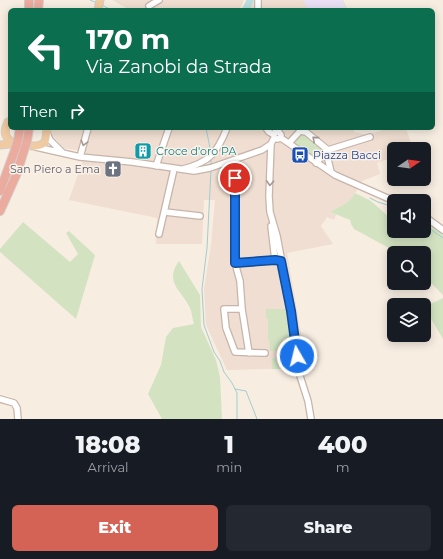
<!DOCTYPE html>
<style>
body{margin:0;font-family:Montserrat,sans-serif;background:#242831;color:#f1f3f6;height:100vh;display:flex;flex-direction:column;font-size:15px;white-space:nowrap}
*{box-sizing:border-box;margin:0}
p{font-size:13px;color:#9ea1a6}
.icon{flex:none;width:22px;height:22px;fill:none;stroke:currentColor;stroke-width:2;stroke-linecap:round;stroke-linejoin:round}
.map{position:relative;height:419px;overflow:hidden}
.side{display:flex;flex-direction:column;background:#171b24;flex:1}
.side>*{flex:none}
.guide{position:absolute;left:8px;top:8px;width:427px;height:122px;border-radius:6px;box-shadow:0 2px 10px #0003;background:#0b6e4f;color:#fff;overflow:hidden}
.needle{width:26px;rotate:77deg}
.fabs{position:absolute;left:387px;top:142px;display:grid;gap:8px}
.fabs a{display:grid;place-items:center;width:44px;height:44px;border-radius:6px;background:#171b24;box-shadow:0 2px 10px #0003;font-size:20px}
.pin{position:absolute;display:grid;place-items:center;width:34px;height:34px;color:#fff;margin:-17px;border:2px solid #fff;border-radius:50%;box-shadow:0 1px 4px #0007}
.me{position:absolute;width:44px;margin:-22px;rotate:352deg;stroke-linejoin:round;filter:drop-shadow(0 0 3px #0008)}
.turn{display:flex;align-items:center;gap:14px;height:84px;padding:0 12px;font-size:18px}
.turn .icon{width:52px;height:52px;stroke-width:2.5}
.turn b{display:block;font-size:28px;line-height:34px}
.then{display:flex;align-items:center;height:38px;padding:0 12px;background:#0003;gap:8px;font-size:15px}
.eta{display:flex;justify-content:space-evenly;align-items:center;height:68px;text-align:center}
.eta b{font-size:24px;font-weight:800;line-height:28px}
.primary-button{display:flex;gap:8px;margin-top:auto;padding:8px 12px}
.primary-button a{flex:1;height:46px;border-radius:6px;background:#d46355;color:#fff;font-size:16px;font-weight:800;line-height:46px;text-align:center}
.primary-button a+a{background:#242831;color:#f1f3f6}
.map>svg:first-child{display:block}
</style>
<div class="map">
<svg width="443" height="419" viewBox="0 0 443 419">
<rect width="100%" height="100%" fill="#f8ede1"/>
<!-- residential -->
<path fill="#efded1" d="M112,0H244L241,7L236,10H130Z
M252,0H343L348,10H249Z
M50,128H354V132L368,135L389,128H406L413,149H394V157L377,163L380,174L362,181L353,197L344,205L330,212L336,215L334,220L327,217L321,226L333,244L287,253L307,368L227,370L206,325L204,289L211,245L215,200H204L202,244H156L157,218L69,200L86,152L64,148L49,132Z"/>
<!-- education -->
<path fill="#eadff4" d="M303,0H342L347,10H308Z"/>
<!-- green -->
<path fill="#d3e3c2" d="M300,132L304,133L324,149L316,160L291,142Z
M355,193L371,201L389,217L394,216V231H424V218L443,235V295L424,276V253H398L354,229L351,224L350,220L330,212C339,207 350,203 355,193Z
M23,222L70,262L78,254L66,233L69,231L95,255L76,319L0,252V249Z
M179,261L200,295L201,327L216,360L220,377L222,419H162L148,394L161,365L166,337L173,328L194,324C192,318 192,311 189,306C181,290 164,282 179,261Z
M443,295V339L430,317L424,314V307L443,298Z
M266,309H287V319H290L291,351H270L269,340H268V319H266Z
M272,358H293V369H272Z"/>
<g fill="none" stroke-linecap="round" stroke-linejoin="round">
<!-- stream -->
<path stroke="#a1cdcf" stroke-width="1" d="M90,0L97,3
M102,5L111,10
M206,128L211,153
M211,158V165
M211,170L207,248L202,289L204,325L214,352L220,361L224,372L232,383L237,393V419
M370,198L378,202L394,207
M424,222L433,231L443,238
M235,389L246,391L257,419"/>
<!-- river -->
<path stroke="#b9dddf" stroke-width="7" d="M245,10L248,5L250,0"/>
<!-- minor casing -->
<g stroke="#c7b4ab" stroke-width="8">
<path id="minor" d="M258,0V10
M149,6L159,0
M266,128L269,132L274,135
M47,133L50,140L63,153
M274,135L275,132H279L281,135V138
M274,138L277,139L281,138L335,175L394,201
M289,143L300,131L306,132L328,150L316,163
M271,144L269,196L270,212L277,236L291,311L300,376L308,401L311,419
M36,147L80,157L132,162L194,171L210,168L262,150L271,144L274,138
M328,150L370,137
M326,151L331,172
M80,157L88,128
M230,162L235,178V263L240,281L242,309L249,353
M156,166L169,128
M183,169C210,162 217,153 227,128
M165,212L200,216
M424,216L443,230
M271,226L275,260
M159,234L174,169
M235,263L277,260
M242,309H224L226,328L235,352L265,353
M0,399L14,403L17,408L18,419"/>
</g>
<!-- major casing -->
<g stroke="#d3ccc9" stroke-width="9">
<path id="major" d="M98,10L100,0
M8,122C4,130 4,135 10,141
M0,145L10,144
M32,146C47,146 46,141 47,128"/>
</g>
<!-- highway casing -->
<g stroke="#d3ccc9" stroke-width="10">
<path id="highway" d="M29,10V0
M38,10L39,0
M18,140L20,128
M27,141L29,128
M0,191L15,150
M0,211L17,173L24,150"/>
</g>
<!-- minor -->
<use href="#minor" stroke="#fff" stroke-width="5.5"/>
<!-- major -->
<use href="#major" stroke="#f0caa1" stroke-width="7"/>
<!-- highway -->
<use href="#highway" stroke="#ebab9f" stroke-width="8"/>
<!-- highway-bridge casing -->
<g stroke="#d3ccc9" stroke-width="10" stroke-linecap="butt">
<path id="highway-bridge" d="M15,150L18,140
M24,150L27,141"/>
</g>
<!-- highway-bridge -->
<use href="#highway-bridge" stroke="#ebab9f" stroke-width="8"/>
</g>
<!-- one-way arrows -->
<defs><path id="oneway-chevron" d="M-2-3.5L2.5 0L-2 3.5" fill="none" stroke-width="1.6" stroke-linecap="round" stroke-linejoin="round"/></defs>
<g stroke="#a79894">
<use href="#oneway-chevron" transform="translate(315 139) rotate(-140)"/>
<use href="#oneway-chevron" transform="translate(84 143) rotate(105)"/>
<use href="#oneway-chevron" transform="translate(270 183) rotate(93)"/>
</g>
<g fill="none" stroke-linecap="round" stroke-linejoin="round">
<!-- route casing -->
<g stroke="#114b97" stroke-width="10">
<path id="route" d="M235,178V263L275,260L281,261L291,311L297,356"/>
</g>
<!-- route -->
<use href="#route" stroke="#1a73e8" stroke-width="7"/>
</g>
<!-- icons -->
<defs>
<g id="building-square" transform="scale(0.9)"><rect x="-9" y="-9" width="18" height="18" rx="4" fill="#0f9aa8" stroke="#fcf1e7"/><path d="M-4-6H4V6H1V3H-1V6H-4ZM-2.5-4.3h1.7v1.8h-1.7ZM.8-4.3h1.7v1.8H.8ZM-2.5-1h1.7V.8h-1.7ZM.8-1h1.7V.8H.8Z" fill="#fff"/></g>
<g id="bus-square" transform="scale(0.9)"><rect x="-9" y="-9" width="18" height="18" rx="4" fill="#1a4fb4" stroke="#fcf1e7"/><path d="M-5-6H5V4H4V6H2V4H-2V6H-4V4H-5ZM-3.5-4V0h7V-4ZM-3.5 1.2v1.5H-2V1.2ZM2 1.2v1.5H3.5V1.2Z" fill="#fff"/></g>
<g id="church-square" transform="scale(0.9)"><rect x="-9" y="-9" width="18" height="18" rx="4" fill="#6b7280" stroke="#fcf1e7"/><path d="M-1.2-6h2.4v3.5h3.3v2.4h-3.3V6h-2.4V-.1h-3.3v-2.4h3.3Z" fill="#fff"/></g>
</defs>
<g fill-rule="evenodd">
<use href="#building-square" x="143" y="151"/>
<use href="#bus-square" x="300" y="155"/>
<use href="#church-square" x="113" y="169"/>
</g>
<g text-anchor="middle" dominant-baseline="central" stroke-width="3" stroke-linejoin="round" paint-order="stroke">
<!-- culture labels -->
<g font-size="11" fill="#0d838f" stroke="#fcf1e7" text-anchor="start">
<text x="156" y="151">Croce d'oro PA</text>
</g>
<!-- transit labels -->
<g font-size="11" fill="#164399" stroke="#fcf1e7" text-anchor="start">
<text x="313" y="155">Piazza Bacci</text>
</g>
<!-- worship labels -->
<g font-size="11" fill="#5b616d" stroke="#fcf1e7" text-anchor="end">
<text x="100" y="169">San Piero a Ema</text>
</g>
</g>
</svg>
<div class="fabs">
<a><svg class="needle" viewBox="-14 -14 28 28"><path d="M0-13l5 13h-10z" fill="#e53935"/><path d="M0 13l5-13h-10z" fill="#9ea1a6"/></svg></a>
<a><svg class="icon" aria-label="sound" viewBox="0 0 24 24"><path d="M4 9h4l5-4v14l-5-4H4zM17 9q2 3 0 6"/></svg></a>
<a><svg class="icon" aria-label="search" viewBox="0 0 24 24"><circle cx="10" cy="10" r="6"/><path d="M15 15l6 6"/></svg></a>
<a><svg class="icon" aria-label="layers" viewBox="0 0 24 24"><path d="M12 4l9 5-9 5-9-5zM3 14l9 5 9-5"/></svg></a>
</div>
<div class="pin" style="left:235px;top:178px;background:#d93025"><svg class="icon" aria-label="arrive" viewBox="0 0 24 24"><path d="M6 21V4h12l-3 4 3 4H6"/></svg></div>
<svg class="me" style="left:297px;top:356px" viewBox="-20 -20 40 40"><circle r="17" fill="#1a73e8" stroke="#fff" stroke-width="3"/><path d="M0-11L8 9 0 5-8 9z" fill="#fff"/></svg>
<div class="guide">
<div class="turn"><svg class="icon" aria-label="left" viewBox="0 0 24 24"><path d="M17 20v-9H6M10 6l-5 5 5 5"/></svg><div><b>170 m</b>Via Zanobi da Strada</div></div>
<div class="then">Then<svg class="icon" aria-label="right" viewBox="0 0 24 24"><path d="M7 20v-9h11M14 6l5 5-5 5"/></svg></div>
</div>
</div>
<section class="side">
<div class="eta">
<div><b>18:08</b><p>Arrival</p></div>
<div><b>1</b><p>min</p></div>
<div><b>400</b><p>m</p></div>
</div>
<div class="primary-button"><a>Exit</a><a>Share</a></div>
</section>
